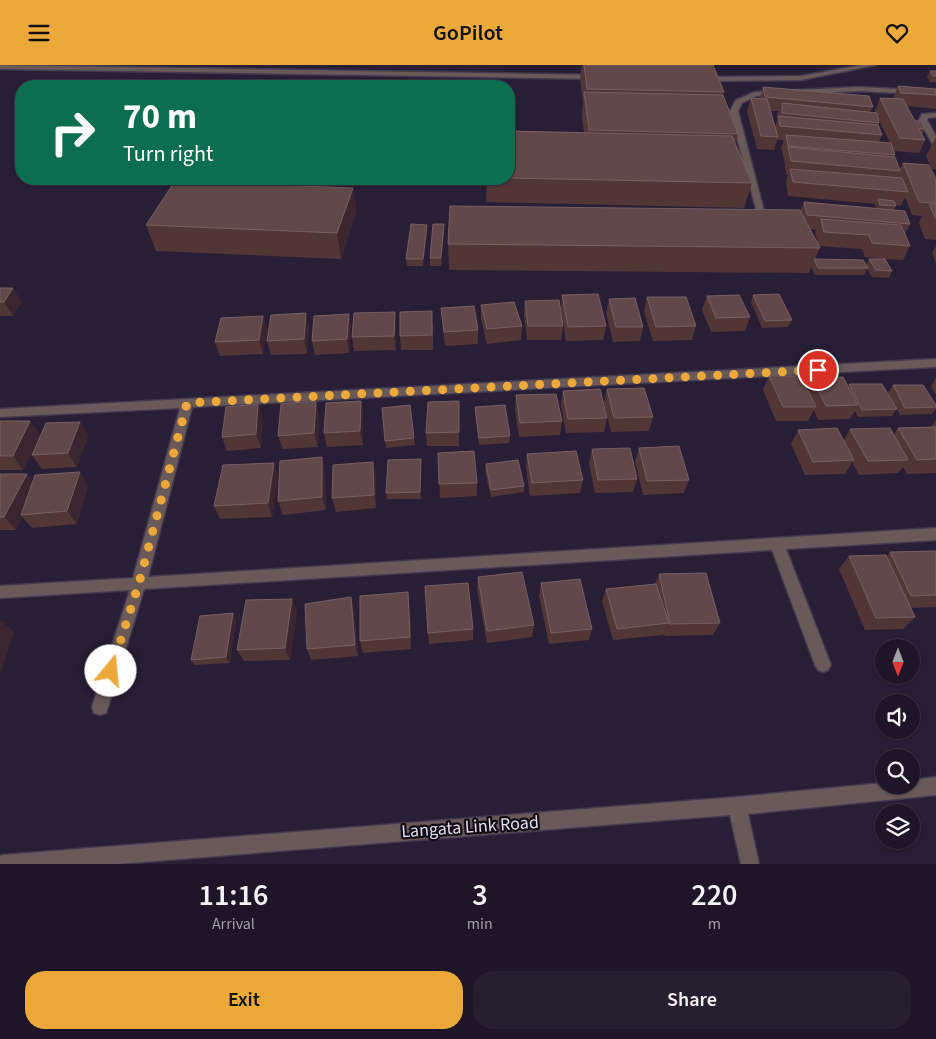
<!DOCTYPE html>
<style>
body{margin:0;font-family:"Source Sans 3",sans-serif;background:#261f30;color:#f1f3f6;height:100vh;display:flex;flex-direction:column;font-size:19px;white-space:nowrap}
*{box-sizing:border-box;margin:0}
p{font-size:16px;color:#a19fa8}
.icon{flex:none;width:28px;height:28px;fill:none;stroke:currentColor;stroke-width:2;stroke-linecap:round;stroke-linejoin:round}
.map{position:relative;height:799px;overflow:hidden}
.side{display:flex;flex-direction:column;background:#1e1628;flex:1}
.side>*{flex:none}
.banner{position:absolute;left:15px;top:15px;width:500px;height:105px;border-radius:20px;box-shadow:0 1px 4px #0004,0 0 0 1px #3c3545;background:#0b6e4f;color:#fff;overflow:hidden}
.needle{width:32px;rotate:180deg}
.buttons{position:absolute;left:875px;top:574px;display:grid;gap:10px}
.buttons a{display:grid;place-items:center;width:45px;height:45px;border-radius:50%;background:#1e1628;box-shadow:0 1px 4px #0004,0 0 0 1px #3c3545;font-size:25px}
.pin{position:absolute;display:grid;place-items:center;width:42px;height:42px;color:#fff;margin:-21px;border:2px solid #fff;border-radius:50%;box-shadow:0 1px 5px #0007}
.me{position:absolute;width:55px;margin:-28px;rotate:17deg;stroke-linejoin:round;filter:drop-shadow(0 0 4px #0008)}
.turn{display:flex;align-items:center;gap:18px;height:105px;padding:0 25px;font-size:22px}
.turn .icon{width:65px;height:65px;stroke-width:2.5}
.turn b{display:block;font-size:35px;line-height:42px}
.eta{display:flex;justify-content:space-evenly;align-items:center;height:85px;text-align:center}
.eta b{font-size:30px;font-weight:600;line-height:35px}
.primary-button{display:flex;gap:10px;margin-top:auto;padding:10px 25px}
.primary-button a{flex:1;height:58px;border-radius:20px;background:#eca93a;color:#111;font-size:20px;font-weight:600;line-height:58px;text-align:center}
.primary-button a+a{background:#261f30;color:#f1f3f6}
header{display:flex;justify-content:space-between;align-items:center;height:65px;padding:0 25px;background:#eca93a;color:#111;font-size:22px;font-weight:600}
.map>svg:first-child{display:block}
</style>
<header><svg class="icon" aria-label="menu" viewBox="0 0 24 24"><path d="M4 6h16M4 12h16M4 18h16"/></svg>GoPilot<svg class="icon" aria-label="heart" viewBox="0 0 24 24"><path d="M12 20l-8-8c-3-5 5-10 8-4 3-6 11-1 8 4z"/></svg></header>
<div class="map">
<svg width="936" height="799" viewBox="0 0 936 799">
<rect width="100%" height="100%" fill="#281e36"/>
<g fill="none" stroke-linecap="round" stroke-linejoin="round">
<!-- lane casing -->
<g stroke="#423950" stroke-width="3">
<path id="lane" d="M0,0L597,10L600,12L597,14L0,4Z
M862,0H876L801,15L704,16L701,14L704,12L801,11Z
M859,22L936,26V30L859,26L756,31L742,38L738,46L764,146L757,148L730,46L736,35L755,27Z
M936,48V52L928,53L927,55L936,71V80L932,78L919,55L922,49Z"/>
</g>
<!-- street casing -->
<g stroke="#423950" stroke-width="3">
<path id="street" d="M936,294V302L192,342L148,512L936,463V475L786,484L831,600L828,605L823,607L818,605L815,600L772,485L144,524L108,642L106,648L100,650L94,648L92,642L130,525L0,533V521L133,513L180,343L0,352V344Z
M936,712V730L748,749L759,799H741L730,750L118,799H0V791L3,790L737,732L884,718V720H911V715Z"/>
</g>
<!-- lane -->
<use href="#lane" fill="#695958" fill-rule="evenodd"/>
<!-- street -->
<use href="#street" fill="#695958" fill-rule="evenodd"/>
</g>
<!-- wall -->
<path fill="#523636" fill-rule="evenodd" d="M582,0L724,27L723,31L738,69L735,80L752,118L744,143L486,137L487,114H509V66L584,68L582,50L583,37L580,13Z
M930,6H936V17H930L927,12Z
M898,21L936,24V44L907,41L915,56L925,64L922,70L925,75L919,88L894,86L895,90L894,92L899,105L903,98L936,114V175L925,174L919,158L922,151L912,150L905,132L901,141L896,140L894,145L910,159L905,169L910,181L903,195L885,194L892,206L889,213L872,212L867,204L864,210H815L811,202L809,208L449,205L448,179L800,146L804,137L876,143L875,141L876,139L788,131L786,117L788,110L786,109L784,94L781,83L784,75H777L774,85L757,84L747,46L751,33L760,34L763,22L873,42L870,47H875V46L880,33L893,34ZM770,46H779L777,50L778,54L775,62ZM878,53L890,78L879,77L882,70L879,60V58ZM810,164L816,165L815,168L818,180ZM818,181L862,184L865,192L884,194H869L866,200L815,194L820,183Z
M936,72V104H932L926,91Z
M353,123L356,148L341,194L156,186L146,160Z
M444,159L441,201H430V193Z
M427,160V167L423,201H407L406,194Z
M936,181V198L932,188Z
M0,223H13L21,237L13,251H0Z
M562,230L606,261L603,275L566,276L561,244Z
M753,230L792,255L788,262L762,263L751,237Z
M707,231L750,252L745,266L711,267L702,245Z
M647,232L696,261L692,275L653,276L644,247Z
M609,234L643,262L640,276L613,277L606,248Z
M525,236L563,261L561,275H527L524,250Z
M481,240L522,261L521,275L487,279L481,254Z
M441,243L478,265V279L445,281L442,257Z
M349,249L351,263L349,288L315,290L312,276Z
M263,251L267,265L263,289L220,291L215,277Z
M433,260V285H401L400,271Z
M396,261V285L354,286L352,272Z
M309,262L307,289L271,290L267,276Z
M769,311L807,323L812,313L848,321L849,319L897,344L892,351L858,352L855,346L850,354L818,355L814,345L808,356H776L763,325Z
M935,314H936V330L931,322Z
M893,320L936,340V344L932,349L900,350L888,328Z
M607,324L653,352L649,366L611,367L604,338Z
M563,326L607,353L604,367L566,368L561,340Z
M516,330L562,356L560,370L519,372L515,344Z
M361,336L363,350V380L327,382L324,368Z
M459,336V381H427L426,368Z
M410,340L415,380L386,383L385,376Z
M475,342L510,371L509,378L479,380L475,349Z
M319,350L318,382L283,384L278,371Z
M263,353L261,383L227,386L222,372Z
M936,355V408L907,409L903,402L898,408L859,410L852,397L845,409L805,410L791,379L798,365L844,375L850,364L894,370L898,363L931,362Z
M0,356H30L40,370L23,405H0Z
M80,357L88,371L77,402L42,404L32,390Z
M639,383L689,415L684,428L643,430L635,396Z
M592,384L637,414L633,427L595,428L589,398Z
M438,388L477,418V431L440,433Z
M527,389L583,415L580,428L530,431L526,403Z
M322,392L325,406L326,445L283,450L278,436Z
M421,394V434H387L386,428Z
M486,399L524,421V427L491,432L485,406Z
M0,409H27L33,417L88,421L77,459L32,463L22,452L16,465H0Z
M376,410V443L336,447L332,433Z
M278,412L272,452L220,454L214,441Z
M936,486V542L911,543L915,552L903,564L865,565L839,504L849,491L887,492L890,487Z
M659,509L720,558L713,570L665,571L664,569L663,570L613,575L602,536L606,524L655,519Z
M478,512L534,560L532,572L487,578L477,524Z
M541,518L592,564L589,575L549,579L539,531Z
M351,532L354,544L358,591L311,595L307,584Z
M292,534L297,546L290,595L244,596L237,585Z
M410,539L411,584L363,588L360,576Z
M233,548L236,555L230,598L195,600L191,595Z
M473,564V575L429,579L428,568Z"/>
<!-- shaded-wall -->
<path fill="#3b252e" d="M353,123L356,148L341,194L337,168Z
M444,159V166L441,201V193Z
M427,160V167L423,201V194Z
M13,223L21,237L13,251L4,237Z
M395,247L396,261V285L394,271Z
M306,248L309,262L307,289L304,274Z
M349,249L351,263L349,288L347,274Z
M263,251L267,265L263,289L259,275Z
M316,336L319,350L318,382L314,368Z
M361,336L363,350V380L360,366Z
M258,339L263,353L261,383L256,369Z
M30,356L40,370L23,405L13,391Z
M80,357L88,371L77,402L68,388Z
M322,392L325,406L326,445L322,432Z
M421,394V434L420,427Z
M373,397L376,410V443L374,430Z
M274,398L278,412L272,452L268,438Z
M80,407L88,421L77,459L67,446Z
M27,409L37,423L21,450L22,452L16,465L4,452Z
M408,527L410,539L411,584L410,572Z
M351,532L354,544L358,591L355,580Z
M292,534L297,546L290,595L285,583Z
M233,548L236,555L230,598L226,592Z
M1,555L14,567L0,611V559Z"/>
<!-- building -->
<path fill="#624849" stroke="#765f63" d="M584,0H713L724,27L587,24Z
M930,6H936V11H933Z
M898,21L936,24V30L901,28Z
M763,22L869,31L873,42L765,32Z
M584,27L723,30L738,69L589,65Z
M751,33L767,34L778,72L761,71Z
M880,33L903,34L915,56H921L925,64H919L925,75L900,73Z
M782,38L877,48L879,58L782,48Z
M778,51L878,60L882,70L780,61Z
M509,66L732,71L752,118L509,113Z
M786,70L891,78L895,90L788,81Z
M788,82L895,92L900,106L791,96Z
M903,98L929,100L936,114V138L919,137Z
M790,104L902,113L908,127L793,117Z
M175,116L353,123L337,168L146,160Z
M878,134L894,136L896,141L880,140Z
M804,137L905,146L910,159L807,150Z
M929,139H936V154Z
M450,141L800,145L820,183L448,179Z
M821,154L901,160L910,181L872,178L869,170L824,167Z
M411,159L427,160L423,194H406Z
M433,159H444L441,193H430Z
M814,194L863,195L868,203H818Z
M869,194H885L892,206L876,205Z
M0,223H13L4,237H0Z
M598,229L606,261L568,262L562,230Z
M779,229L792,255L765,256L753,230Z
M739,230L750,252L716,253L707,231Z
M647,232H686L696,261L656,262Z
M635,233L643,262H616L609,234Z
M559,235L563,261H528L525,236Z
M514,237L522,261L487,264L481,240Z
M474,241L478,265L444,267L441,243Z
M432,246V270L400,271V247Z
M395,247L394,271L352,272L354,248Z
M306,248L304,274L267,276L271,250Z
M349,249L347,274L312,276L314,251Z
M263,251L259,275L215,277L221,253Z
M769,311H801L816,342H783Z
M843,312L858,340L826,341L812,313Z
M849,319H882L897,344L862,345Z
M893,320H923L936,340V342L905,343Z
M644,323L653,352L614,353L607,324Z
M600,324L607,353L568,354L563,326Z
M556,329L562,356L520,358L516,330Z
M316,336L314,368L278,371L281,339Z
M361,336L360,366L324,368L326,338Z
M459,336V367L426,368L428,337Z
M258,339L256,369L222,372L226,342Z
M410,340L414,373L385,376L382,343Z
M505,340L510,371L479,373L475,342Z
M0,356H30L13,391H0Z
M80,357L68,388L32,390L46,358Z
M936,362V394L917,395L898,363Z
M837,363L854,395L813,397L798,365Z
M890,363L908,395L868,396L850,364Z
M679,381L689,415L647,416L639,383Z
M630,383L637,414L598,415L592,384Z
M474,386L477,418L439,419L438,388Z
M576,386L583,415L532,418L527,389Z
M322,392V432L278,436L280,396Z
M421,394L420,427L386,428L388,395Z
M518,395L524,421L491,425L486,399Z
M373,397L374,430L332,433L333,400Z
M274,398L268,438L214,441L223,400Z
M80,407L67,446L21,450L35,410Z
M0,409H27L4,452H0Z
M936,486V530L911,531L890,487Z
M886,490L915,552L876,553L849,491Z
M522,507L534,560L487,566L478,512Z
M706,508L720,558L670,559L659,509Z
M580,514L592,564L551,568L541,518Z
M468,518L473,564L428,568L425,521Z
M656,519L669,558L617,564L606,524Z
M408,527L410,572L360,576V531Z
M351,532L355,580L307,584L305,539Z
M292,534L285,583L237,585L246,535Z
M233,548L226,592L191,595L200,551Z"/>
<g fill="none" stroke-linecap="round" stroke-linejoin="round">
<!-- route -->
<path stroke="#eca93a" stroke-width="9" stroke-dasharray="0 16.2" d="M111,606L139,518L187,338L818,305"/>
</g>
<g text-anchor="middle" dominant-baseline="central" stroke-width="4.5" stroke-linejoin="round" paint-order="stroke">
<!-- near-street labels -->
<g font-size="18" fill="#e3dded" stroke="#0f0b15">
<text transform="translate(470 762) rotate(-4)">Langata Link Road</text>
</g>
</g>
</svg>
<div class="buttons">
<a><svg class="needle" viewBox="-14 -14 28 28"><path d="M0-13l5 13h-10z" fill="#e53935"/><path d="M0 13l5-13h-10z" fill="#a19fa8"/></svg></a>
<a><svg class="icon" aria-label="sound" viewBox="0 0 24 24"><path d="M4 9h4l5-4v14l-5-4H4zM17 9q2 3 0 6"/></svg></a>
<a><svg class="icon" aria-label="search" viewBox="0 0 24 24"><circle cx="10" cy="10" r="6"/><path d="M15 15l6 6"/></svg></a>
<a><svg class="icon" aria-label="layers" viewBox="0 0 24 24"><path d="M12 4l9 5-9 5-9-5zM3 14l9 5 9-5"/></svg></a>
</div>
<div class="pin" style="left:818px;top:305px;background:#d93025"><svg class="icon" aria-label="arrive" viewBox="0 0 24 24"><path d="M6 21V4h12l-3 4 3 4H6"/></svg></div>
<svg class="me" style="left:111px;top:606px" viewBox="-20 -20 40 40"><circle r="19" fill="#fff"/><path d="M0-13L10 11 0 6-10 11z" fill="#eca93a"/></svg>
<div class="banner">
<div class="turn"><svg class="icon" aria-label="right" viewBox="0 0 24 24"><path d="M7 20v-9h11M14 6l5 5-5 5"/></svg><div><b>70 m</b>Turn right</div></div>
</div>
</div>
<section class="side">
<div class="eta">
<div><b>11:16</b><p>Arrival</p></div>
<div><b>3</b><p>min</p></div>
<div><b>220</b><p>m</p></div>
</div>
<div class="primary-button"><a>Exit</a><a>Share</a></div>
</section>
